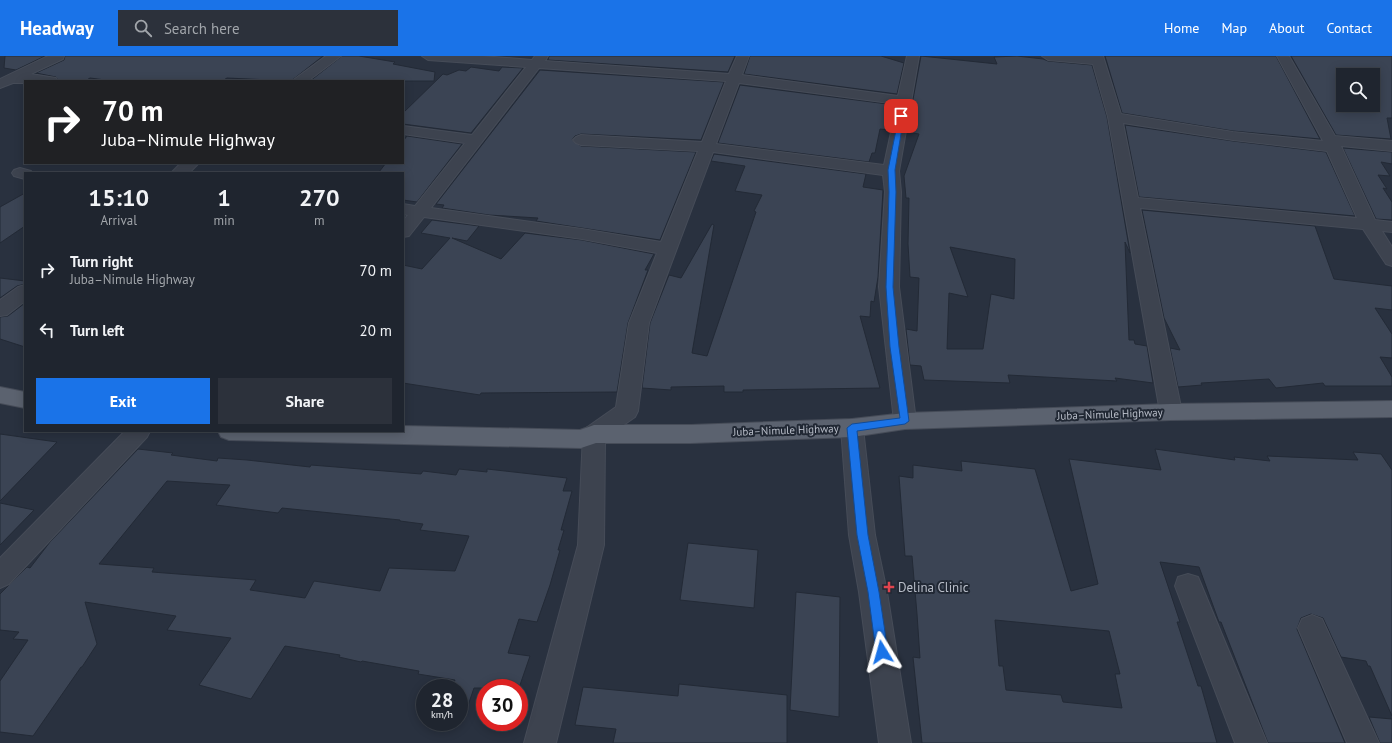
<!DOCTYPE html>
<meta charset="utf-8">
<style>
body{margin:0;font-family:"PT Sans",sans-serif;background:#2c313b;color:#f1f3f6;height:100vh;display:flex;flex-direction:column;font-size:15px;white-space:nowrap}
*{box-sizing:border-box;margin:0}
p{font-size:13px;color:#a1a5aa}
.icon{flex:none;width:22px;height:22px;fill:none;stroke:currentColor;stroke-width:2;stroke-linecap:round;stroke-linejoin:round}
.map{position:relative;flex:1;overflow:hidden}
.panel{position:absolute;left:24px;top:116px;width:380px;height:260px;display:flex;flex-direction:column;background:#1f252f;border-radius:0px;box-shadow:0 2px 10px #0003,0 0 0 1px #3c424b}
.panel>*{flex:none}
.guide{position:absolute;left:24px;top:24px;width:380px;height:84px;border-radius:0px;box-shadow:0 2px 10px #0003,0 0 0 1px #3c424b;background:#202124;color:#fff;overflow:hidden}
.controls{position:absolute;left:1336px;top:12px;display:grid;gap:8px}
.controls a{display:grid;place-items:center;width:44px;height:44px;border-radius:0px;background:#1f252f;box-shadow:0 2px 10px #0003,0 0 0 1px #3c424b;font-size:20px}
.speed{position:absolute;left:416px;top:623px;display:flex;gap:8px;font-size:20px;font-weight:700;text-align:center}
.speed>*{display:grid;place-content:center;width:52px;height:52px;border-radius:50%;background:#1f252f;box-shadow:0 2px 10px #0003,0 0 0 1px #3c424b;line-height:1}
.speed small{font-size:10px;font-weight:400}
.speed .limit{border:6px solid #d22;background:#fff;color:#111}
.pin{position:absolute;display:grid;place-items:center;width:34px;height:34px;color:#fff;margin:-17px;border-radius:8px;box-shadow:0 2px 6px #0006}
.me{position:absolute;width:44px;margin:-22px;rotate:352deg;stroke-linejoin:round;filter:drop-shadow(0 0 3px #0008)}
.turn{display:flex;align-items:center;gap:14px;height:84px;padding:0 12px;font-size:18px}
.turn .icon{width:52px;height:52px;stroke-width:2.5}
.turn b{display:block;font-size:28px;line-height:34px}
.eta{display:flex;justify-content:space-evenly;align-items:center;height:68px;text-align:center}
.eta b{font-size:24px;font-weight:800;line-height:28px}
.button{display:flex;gap:8px;margin-top:auto;padding:8px 12px}
.button a{flex:1;height:46px;border-radius:0px;background:#1a73e8;color:#fff;font-size:16px;font-weight:800;line-height:46px;text-align:center}
.button a+a{background:#2c313b;color:#f1f3f6}
ul{padding:0;list-style:none}
li{display:flex;align-items:center;gap:12px;height:60px;padding:0 12px}
li div{flex:1}
li b{display:block;font-size:15px}
li em{font-style:normal}
header{display:flex;align-items:center;gap:24px;box-sizing:border-box;height:56px;padding:0 20px;background:#1a73e8;color:#fff}
header strong{font-size:19px}
nav{display:flex;gap:22px;margin-inline-start:auto;font-size:14px}
.search{width:280px;height:36px;background:#2c313b;display:flex;align-items:center;gap:10px;box-sizing:border-box;padding:0 14px;border-radius:0px;color:#a1a5aa;font-size:15px}
.map>svg:first-child{display:block}
</style>
<header>
<strong>Headway</strong>
<div class="search"><svg class="icon" aria-label="search" viewBox="0 0 24 24"><circle cx="10" cy="10" r="6"/><path d="M15 15l6 6"/></svg>Search here</div>
<nav><a>Home</a><a>Map</a><a>About</a><a>Contact</a></nav>
</header>
<div class="map">
<svg width="1392" height="687" viewBox="0 0 1392 687">
<rect width="100%" height="100%" fill="#29313f"/>
<!-- building -->
<path fill="#3b4454" stroke="#232a36" fill-rule="evenodd" d="M5,0H45L16,14L4,12Z
M65,0H323L291,25L227,22L222,25H113L90,22L85,25H59L56,21L36,17L64,4Z
M342,0H359L395,6L393,8L435,16L434,25H310Z
M549,0H735L728,16L548,4Z
M750,0H881L904,7L897,38L744,18Z
M921,0L997,8L994,1L1017,0L1043,3L1048,5L1092,9L1107,61L1130,197L1125,186L1129,284H1134L1135,288L1147,290L1153,327L1115,322L1117,325L1008,319L1010,327L924,324L921,310L910,309L906,273L917,275L919,222L910,221L908,188L909,142H906L904,120L919,78L907,76ZM950,191L1015,203L1014,243L991,238L983,293H947L949,237L968,241Z
M1105,0H1276L1320,83L1233,75L1122,57Z
M1291,0H1392V62H1387L1391,83L1336,79ZM1343,19H1373V49H1343Z
M471,11L499,15L502,11L523,12L471,77L403,68V57L443,18L447,19L459,14L466,15Z
M540,14L724,26L701,84L581,78L575,80L572,84L581,90L696,96L660,184L536,165L538,162L489,159L442,152L444,149L436,148Z
M740,29L895,49L890,74L880,73L875,97H872L869,106L718,87Z
M1125,69L1233,85L1326,96L1355,160L1139,141Z
M407,80L462,88L417,146L403,144V117L379,116L386,107H403V85Z
M1343,92L1392,96V108L1381,106L1390,120L1378,119L1387,133L1383,132L1392,146V164L1376,163Z
M714,98L866,118L863,131L883,134L878,221L874,246L871,245L870,261L860,260L880,332L743,334V336H724V330L671,331V334L642,332L650,267L669,219L681,222L712,168L714,169L692,297L707,300L756,156L754,155L762,139L735,135L745,110L711,105Z
M25,137V170L0,187V151Z
M1142,154L1315,170L1334,223L1392,230V254L1375,252L1392,278V302L1380,301L1392,321V330H1325L1323,327L1276,332L1269,323L1201,327L1202,329L1178,331L1170,292L1180,294L1164,262Z
M432,164L479,170L467,185L452,182L501,203L525,177L582,184L654,198L645,214H648L628,267L617,336L481,337L480,339L403,327V209L422,213L450,182L421,177Z
M0,222L25,225V228L17,230L0,242Z
M25,247V291L0,283V261L8,260Z
M0,378L57,386L0,445Z
M138,393L173,397L171,399L217,405L218,402L247,404L310,411L311,409L336,411L421,418L423,415L456,419L459,413L487,416V413L567,422L563,435H572L561,474H564L558,494H560L550,529L537,566L519,563L508,597L530,600L519,632H474L462,667L459,666V632H452L455,624L418,618L419,615L362,605L361,606L339,601L340,599L285,590L251,643L199,629L231,582L167,574L176,560L85,546L97,588L82,611H81L33,680L0,676V625L28,584L13,583L19,576L0,574V538L27,511L30,512L50,486ZM167,425L230,429L216,449L278,457L282,452L400,464V465L423,468L420,474L469,480L455,515L389,512L380,535L314,525L305,542L250,534L256,524L152,516L154,512L99,508Z
M1155,393L1235,404L1234,401L1270,405L1267,400L1358,404L1353,396L1381,398L1392,414V660L1370,610H1368L1366,605L1341,601L1323,562L1311,558L1301,562L1297,573L1345,687H1268L1221,566H1219L1199,511L1160,506L1180,566H1177L1198,630H1201L1217,687H922L913,601L920,602L917,558L912,500H905L899,420L913,422V409L962,415L961,405L1035,413L1071,535L1098,528L1069,403L1161,414ZM995,564L1109,575L1120,618H1115L1122,652L1063,646L1061,639L1006,634L1003,610H999Z
M0,447L34,454L0,489Z
M688,487L758,494L754,552L680,544Z
M796,536L840,541L839,661L790,654Z
M679,628L787,639V687H613L616,673L575,669L583,631L678,640Z
M1369,661L1392,663V687H1380Z"/>
<g fill="none" stroke-linecap="round" stroke-linejoin="round">
<!-- street casing -->
<g stroke="#464c58" stroke-width="2">
<path id="street" d="M48,0H64L63,3L31,18L56,22L58,25H25V27H13L0,32V23Z
M326,0H341L308,25H292Z
M422,0H482L532,4L535,0H548L545,5L729,18L737,0H749L742,19L898,40L907,0H919L899,115L901,136L899,231L916,365L913,371L905,373L897,371L894,365L879,231L885,136L883,119L713,96L649,267L638,355L635,361L605,382L604,489L556,687H524L578,489L583,378L586,372L616,351L629,267L657,197L582,183L424,161L409,180L403,181V165L408,159L403,158V148L415,150L465,87L403,78V70L472,79L526,11L428,4ZM539,12L726,25L702,86L581,79L576,81L573,84L576,87L581,89L698,95L661,186L582,173L431,152ZM739,27L897,48L884,109L716,88Z
M1042,0H1103L1121,58L1233,76L1323,85L1277,0H1289L1335,80L1392,85V95L1341,90L1375,164L1392,166V176L1382,175L1392,191V210L1386,208L1363,173L1140,152L1182,356L1179,362L1171,364L1163,362L1160,356L1108,61L1093,8L1048,4ZM1123,67L1233,84L1327,95L1357,162L1138,142Z
M181,107H199L189,117H171Z
M20,112L31,115L32,117H25V123L14,120L12,117L14,114Z
M25,229V245L7,259L0,260V244L18,231Z
M852,363L860,366L863,372L875,479L887,536L911,687H879L859,536L849,479L841,372L844,366Z
M125,375H150L147,381L9,528L0,532V502Z
M1188,518L1198,521L1267,687H1235L1175,530L1178,521Z
M1312,559L1322,563L1379,687H1347L1298,572L1302,563Z"/>
</g>
<!-- primary casing -->
<g stroke="#464c58" stroke-width="2">
<path id="primary" d="M0,331L25,336V352L0,347Z
M1392,345V361L1171,364L905,373L852,381L691,387H596L581,392L229,384L221,381L218,375H403V370L580,374L594,369H691L852,363L905,357L1171,348Z"/>
</g>
<!-- street -->
<use href="#street" fill="#3d434f" fill-rule="evenodd"/>
<!-- primary -->
<use href="#primary" fill="#5b626f" fill-rule="evenodd"/>
</g>
<!-- route -->
<path fill="#1a73e8" stroke="#114b97" d="M899,59L904,60L895,114L896,136L893,231L899,291L909,365L905,368L857,375L868,479L879,536L888,596L886,601L882,602L878,601L876,596L868,536L857,479L847,372L852,368L900,362L890,291L886,231L889,136L888,114Z"/>
<!-- markers -->
<path fill="#e0444e" stroke="#212834" stroke-width="1.5" d="M887 525h4v4h4v4h-4v4h-4v-4h-4v-4h4z"/>
<g text-anchor="middle" dominant-baseline="central" stroke-width="4" stroke-linejoin="round" paint-order="stroke">
<!-- street labels -->
<g font-size="11" fill="#b9bec9" stroke="#212834">
<text transform="translate(1110 358) rotate(-2)">Juba–Nimule Highway</text>
<text transform="translate(786 374) rotate(-2)">Juba–Nimule Highway</text>
</g>
<!-- near-poi labels -->
<g font-size="13" fill="#b9bec9" stroke="#212834" text-anchor="start">
<text x="898" y="531">Delina Clinic</text>
</g>
</g>
</svg>
<div class="controls">
<a><svg class="icon" aria-label="search" viewBox="0 0 24 24"><circle cx="10" cy="10" r="6"/><path d="M15 15l6 6"/></svg></a>
</div>
<div class="speed"><div>28<small>km/h</small></div><div class="limit">30</div></div>
<div class="pin" style="left:901px;top:60px;background:#d93025"><svg class="icon" aria-label="arrive" viewBox="0 0 24 24"><path d="M6 21V4h12l-3 4 3 4H6"/></svg></div>
<svg class="me" style="left:882px;top:596px" viewBox="-20 -20 40 40"><path d="M0-17L14 15 0 8-14 15z" fill="#1a73e8" stroke="#fff" stroke-width="4"/></svg>
<div class="guide">
<div class="turn"><svg class="icon" aria-label="right" viewBox="0 0 24 24"><path d="M7 20v-9h11M14 6l5 5-5 5"/></svg><div><b>70 m</b>Juba–Nimule Highway</div></div>
</div>
<section class="panel">
<div class="eta">
<div><b>15:10</b><p>Arrival</p></div>
<div><b>1</b><p>min</p></div>
<div><b>270</b><p>m</p></div>
</div>
<ul>
<li><svg class="icon" aria-label="right" viewBox="0 0 24 24"><path d="M7 20v-9h11M14 6l5 5-5 5"/></svg><div><b>Turn right</b><p>Juba–Nimule Highway</p></div><em>70 m</em></li>
<li><svg class="icon" aria-label="left" viewBox="0 0 24 24"><path d="M17 20v-9H6M10 6l-5 5 5 5"/></svg><div><b>Turn left</b></div><em>20 m</em></li>
</ul>
<div class="button"><a>Exit</a><a>Share</a></div>
</section>
</div>
